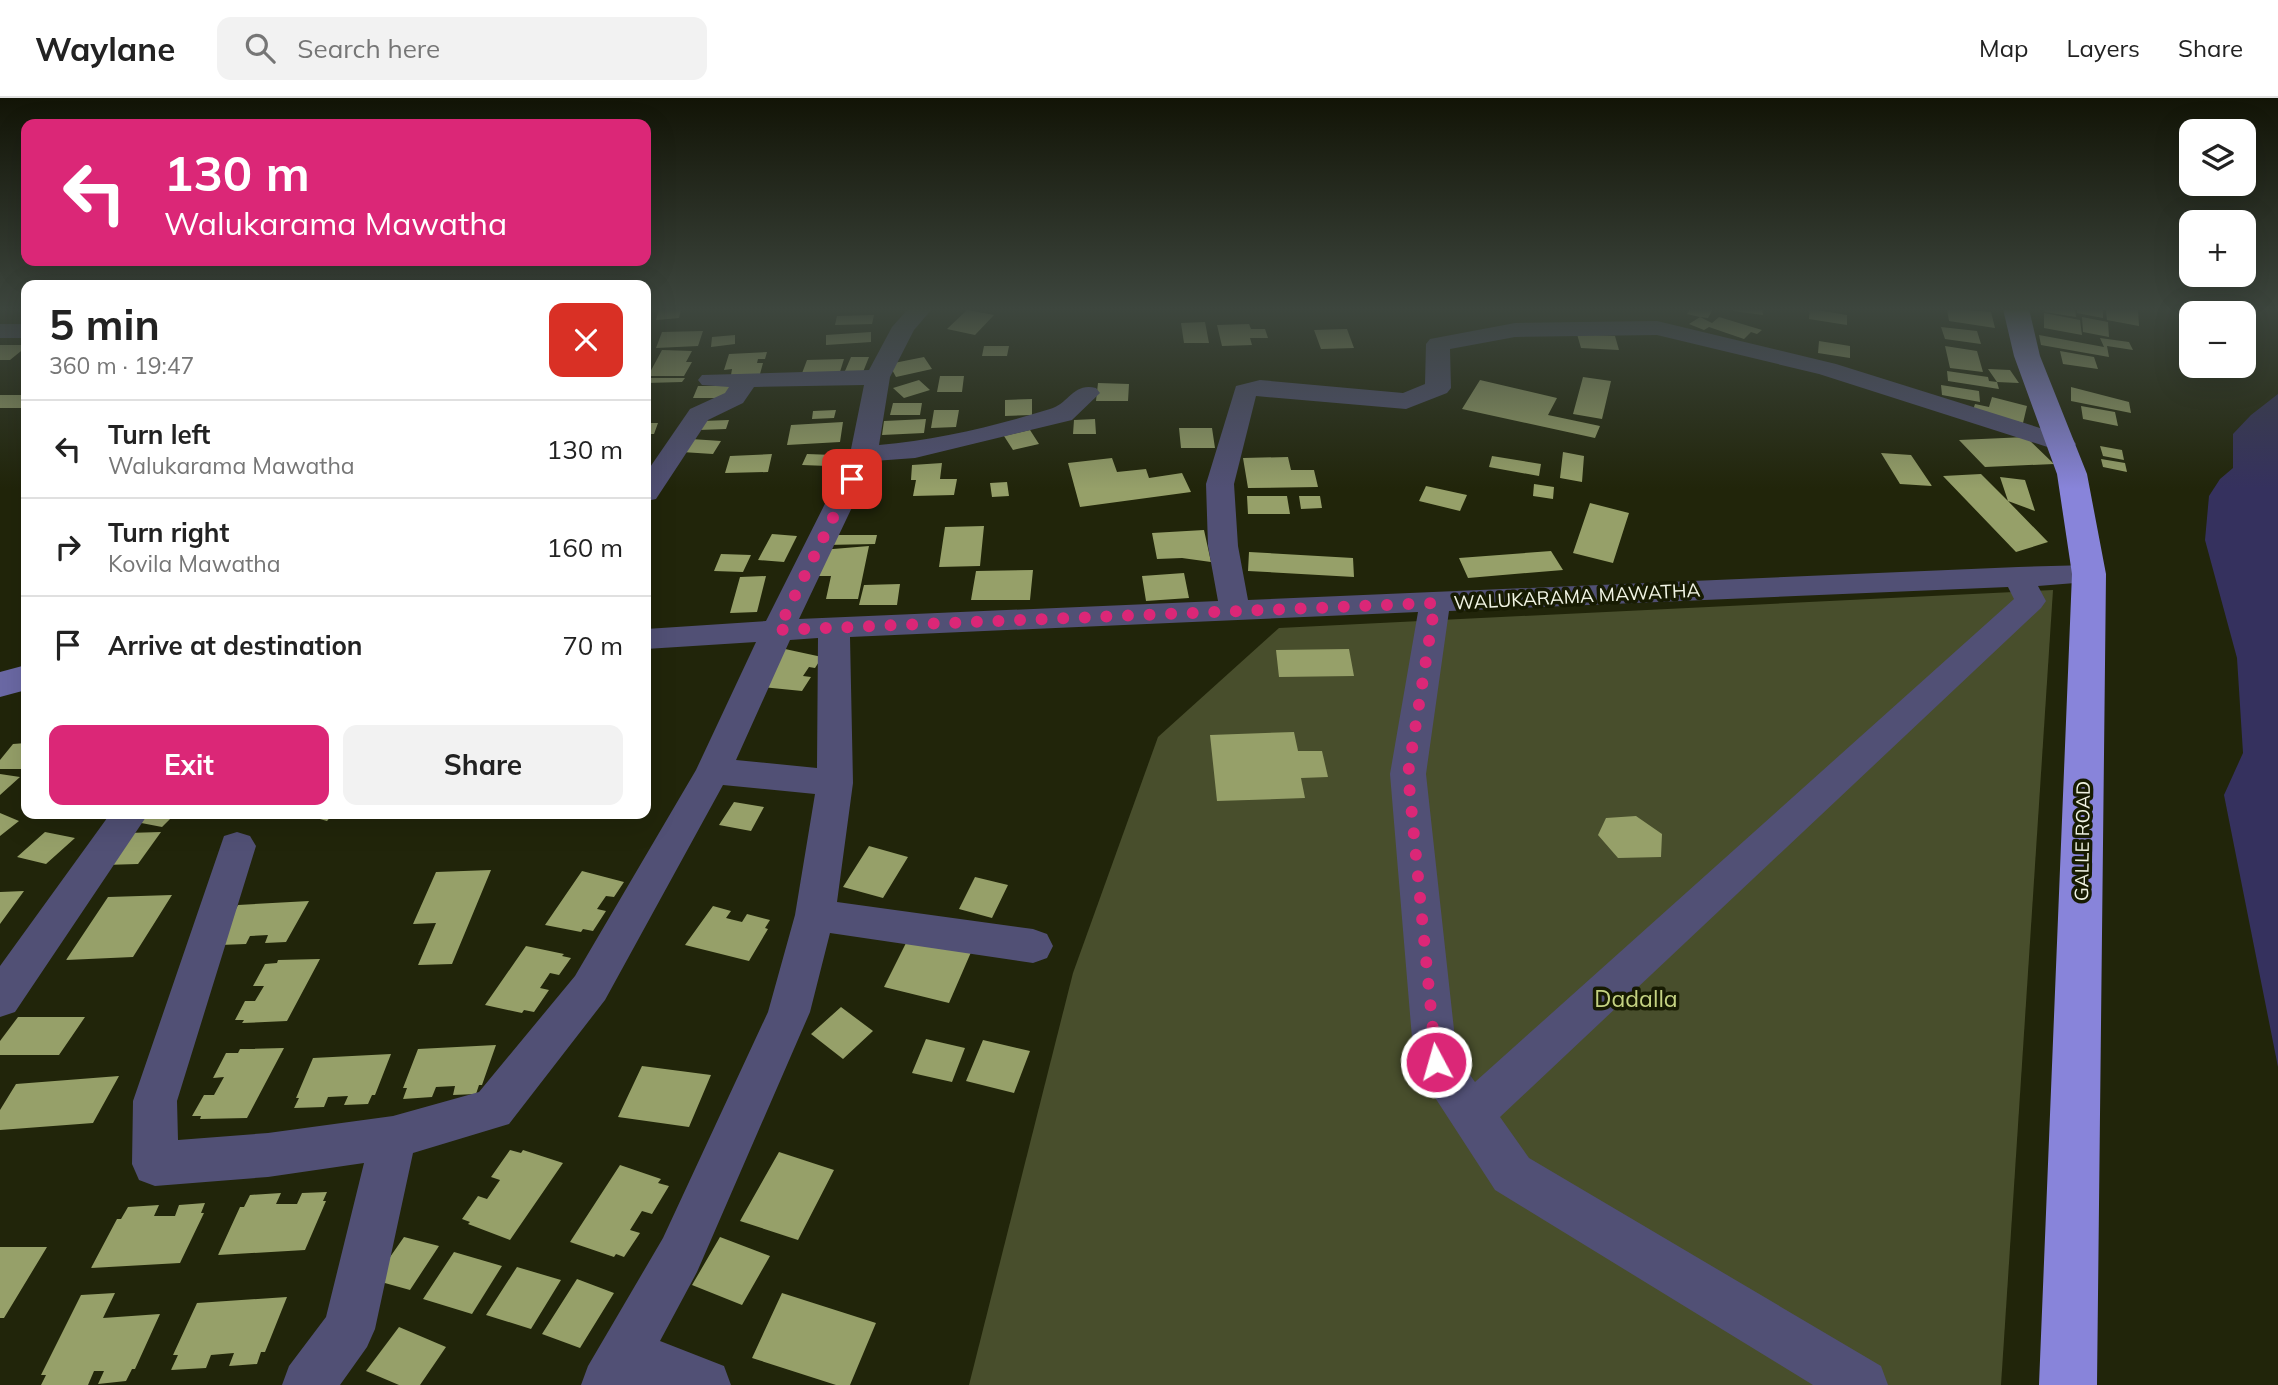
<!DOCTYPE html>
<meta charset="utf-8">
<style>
body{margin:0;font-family:Mulish,sans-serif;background:#f2f2f2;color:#222;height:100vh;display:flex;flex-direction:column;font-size:26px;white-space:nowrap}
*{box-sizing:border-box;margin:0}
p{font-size:23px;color:#767676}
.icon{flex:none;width:38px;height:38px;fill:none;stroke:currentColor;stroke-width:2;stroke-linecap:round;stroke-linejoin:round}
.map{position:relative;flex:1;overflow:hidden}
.panel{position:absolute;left:21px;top:182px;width:630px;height:539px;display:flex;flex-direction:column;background:#fff;border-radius:14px;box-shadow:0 7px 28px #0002}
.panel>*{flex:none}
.banner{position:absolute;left:21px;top:21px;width:630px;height:147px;border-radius:14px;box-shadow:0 7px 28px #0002;background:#db2777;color:#fff;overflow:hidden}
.buttons{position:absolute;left:2179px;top:21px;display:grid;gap:14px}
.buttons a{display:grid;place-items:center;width:77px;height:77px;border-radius:14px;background:#fff;box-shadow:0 7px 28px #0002;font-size:35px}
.pin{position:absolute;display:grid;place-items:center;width:60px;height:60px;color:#fff;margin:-30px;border-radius:14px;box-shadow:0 4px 10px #0006}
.me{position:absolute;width:77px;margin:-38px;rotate:354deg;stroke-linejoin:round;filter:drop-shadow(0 0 5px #0008)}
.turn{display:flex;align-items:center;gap:24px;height:147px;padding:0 28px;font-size:32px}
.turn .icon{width:91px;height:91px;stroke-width:2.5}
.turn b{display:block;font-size:49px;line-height:60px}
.round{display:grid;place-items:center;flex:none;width:74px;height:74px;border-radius:14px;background:#f2f2f2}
.headline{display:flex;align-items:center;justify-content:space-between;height:119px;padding:0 28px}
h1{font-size:42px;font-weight:700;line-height:52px}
.action{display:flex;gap:14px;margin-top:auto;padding:14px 28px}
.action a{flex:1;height:80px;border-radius:14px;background:#db2777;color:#fff;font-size:28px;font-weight:700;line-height:80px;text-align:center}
.action a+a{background:#f2f2f2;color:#222}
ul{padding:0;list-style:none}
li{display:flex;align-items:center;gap:21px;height:98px;padding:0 28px;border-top:2px solid #e0e0e0}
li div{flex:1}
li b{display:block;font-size:26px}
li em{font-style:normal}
header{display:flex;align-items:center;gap:42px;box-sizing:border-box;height:98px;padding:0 35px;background:#fff;border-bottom:2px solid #e0e0e0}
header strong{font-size:33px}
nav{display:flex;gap:38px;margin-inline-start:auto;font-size:24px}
.search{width:490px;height:63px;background:#f2f2f2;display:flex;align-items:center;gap:18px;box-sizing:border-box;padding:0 24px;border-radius:14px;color:#767676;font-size:26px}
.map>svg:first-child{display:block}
</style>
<header>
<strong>Waylane</strong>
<div class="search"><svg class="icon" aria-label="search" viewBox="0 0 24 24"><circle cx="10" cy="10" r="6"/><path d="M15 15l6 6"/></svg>Search here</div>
<nav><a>Map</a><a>Layers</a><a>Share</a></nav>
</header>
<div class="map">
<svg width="2278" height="1287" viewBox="0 0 2278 1287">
<rect width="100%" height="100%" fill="#21250a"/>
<!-- green -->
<path fill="#484e2c" d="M2053,492L2001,1287H969L1073,875L1158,639L1279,530Z"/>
<!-- water -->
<path fill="#35315e" d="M2278,296V969L2224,697L2243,655L2237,560L2205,442L2209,398L2220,381L2233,370V336L2251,317Z"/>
<!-- building -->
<path fill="#96a069" d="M659,211H681L679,220L656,222Z
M1690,211H1713L1708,220L1700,219L1712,225L1719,219L1762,232L1757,236L1751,234L1744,241L1709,229L1704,232L1689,226L1700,219L1687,216Z
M1733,211H1762L1763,217L1733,213Z
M1810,211L1847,217V227L1809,221Z
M1947,211L1991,214L1995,230L1949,223Z
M2044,211H2075L2076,219L2045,214Z
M2077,211H2103V220L2077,215Z
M2106,211L2138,212L2139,228L2107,222Z
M967,212L994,217L975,237L947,231Z
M2044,215L2080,222L2082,237L2044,230Z
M874,217L872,226L835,227L837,218Z
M2082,219L2108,224L2109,239L2083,234Z
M1205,224L1209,245H1184L1181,225Z
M1249,226L1251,231H1265L1268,240H1250L1252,247L1222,248L1217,227Z
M1941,229L1977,233L1981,246L1945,241Z
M1347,231L1354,250L1321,251L1314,232Z
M703,233L698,248L656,250L662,234Z
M871,234V244L826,247V237Z
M1577,236L1615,238L1619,252L1581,250Z
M735,237V246L711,249L712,239Z
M2039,237L2104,249L2100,240L2129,244L2133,252L2107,248L2109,259L2041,247Z
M1819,243L1850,248V260L1818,255Z
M0,247H26V249L10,262H0Z
M984,248H1009L1007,258H982Z
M1945,248L1977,253L1983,274L1950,270Z
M662,252L692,253L686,264H692L684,278H648Z
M2060,253L2094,259L2098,271L2063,266Z
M767,254L765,261H758L757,265H763L760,276L731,277L732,271L724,272L729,256Z
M851,259H869L863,274L845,273Z
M924,259L932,271L896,279L889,266Z
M844,261L839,277L801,278L807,262Z
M1988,271L2010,272L2019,285L1997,284Z
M1947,273L1988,279L1989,283L1997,284L1999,291L1948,283Z
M940,278H964L962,294H937Z
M1583,279L1611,283L1602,321L1573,316Z
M646,280H685L682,284L646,285Z
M919,282L930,292L904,300L893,290Z
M1480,282L1557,300L1548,317L1600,328L1595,340L1462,311Z
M1098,285L1129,286L1128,303H1096Z
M1941,287L1979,293L1980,304L1942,297Z
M698,288H732L727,300H693Z
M2071,289L2129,304L2131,315L2071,303Z
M0,297H26V307L23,310H0Z
M1992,299L2027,308L2023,325L1973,312L1975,306L1989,309Z
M1032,301V317L1005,318V302Z
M893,305H922L920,317H890Z
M2081,308L2115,314L2118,328L2083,321Z
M836,312L834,320L812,321L813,313Z
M934,312H959L956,329L931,330Z
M926,321L924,335L882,337L884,323Z
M1095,321L1096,336H1073L1074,322Z
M729,322L726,331L698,332L702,323Z
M843,324L840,344L787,347L791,327Z
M646,325H658L654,336H646Z
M1179,330H1212L1215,350H1181Z
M1030,332L1039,346L1013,352L1004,338Z
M2026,339L2054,366L1985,369L1959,342Z
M691,341L721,343L713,356L682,354Z
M2100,348L2122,352L2124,362L2103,358Z
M1563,354L1584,358L1582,384L1560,380Z
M1881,355L1911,357L1932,388L1900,386Z
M772,356L768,374L725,375L730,358Z
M807,356L833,357L828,368L802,367Z
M1492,358L1541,366L1539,378L1489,369Z
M1288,359L1291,372H1314L1318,389L1248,390L1243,360Z
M1112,360L1117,374L1146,371L1149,380L1182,375L1191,394L1080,409L1068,365Z
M2101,361L2125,365L2127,374L2103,369Z
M942,365L940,381H957L954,397L913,398L916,382H911L912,367Z
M1981,376L2008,403L2000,379L2025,382L2035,413L2008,403L2048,444L2016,454L1943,378Z
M1007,384L1009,398L992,399L990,385Z
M1534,386L1554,389L1553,401L1533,398Z
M1426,388L1467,397L1460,413L1419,403Z
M1247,398H1287L1290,416H1248Z
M1299,398H1320L1322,410L1301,411Z
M1590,405L1629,415L1613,465L1573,455Z
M984,428L980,468L939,469L945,429Z
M1204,432L1211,464L1182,460L1157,461L1152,435Z
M772,436L797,438L784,464L758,462Z
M827,437H877L875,446L825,447Z
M869,448L858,501H826L831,478H814L821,452Z
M1551,453L1563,472L1468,480L1459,460Z
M1249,454L1353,460L1354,479L1248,473Z
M721,456L751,457L743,474L714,473Z
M1033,472L1030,502H971L976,473Z
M1184,475L1189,500L1146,503L1142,478Z
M766,478L757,514L730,515L740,479Z
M900,486L897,507H859L864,487Z
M785,551L822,559L815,570L809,569L803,578L811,579L802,593L761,589Z
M1349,551L1354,578L1279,579L1276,552Z
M1294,634L1298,653H1322L1328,679L1301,680L1305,700L1217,703L1210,637Z
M26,645V671H0V662L13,646Z
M0,676L20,679L0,697Z
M734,704L764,709L751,733L719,727Z
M0,715L19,723L0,738Z
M139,716H175L162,729L131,723Z
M302,716H333L327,723Z
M1636,718L1662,736L1661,759L1618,760L1598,737L1606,720Z
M45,734L75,740L46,766L17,759Z
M161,734L138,766L104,767L127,735Z
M869,748L908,759L883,800L843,789Z
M491,772L452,866L418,867L436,825L413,826L436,774Z
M582,773L624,784L614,799L606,798L597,811L606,813L593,833L583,831L581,834L545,827Z
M975,779L1008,787L992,820L959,811Z
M24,793L0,826V794Z
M172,797L133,859L66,862L108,799Z
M309,803L286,844L265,845L268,837L250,838L246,846L220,847L221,839L238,807Z
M713,808L731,813L726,820L742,824L747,816L770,822L765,830L768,831L749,863L685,847Z
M910,837L972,852L949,905L884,889Z
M526,848L564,856L562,858L571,860L559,877L550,875L540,890L549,892L534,914L524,912L522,915L485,907Z
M320,861L287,923L242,925L244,922H235L245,903H255L264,888H253L265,866L277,865L278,862Z
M841,909L873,933L843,961L811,936Z
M18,919H85L59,957H0V943Z
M926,941L965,950L952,984L912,975Z
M983,942L1030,953L1014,995L966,983Z
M496,947L482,987H479L476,996L453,997L455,988L436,989L432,999L403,1001L407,990H403L418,951Z
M284,950L247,1020L200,1021L201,1018H192L204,997H214L224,979L213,980L226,955H238L240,951Z
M391,956L375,997H372L368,1006L344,1007L348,998L328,999L324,1009L294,1010L299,1000H296L313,960Z
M642,968L711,977L689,1029L618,1019Z
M119,978L93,1025L0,1032V1012L16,986Z
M510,1052L521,1055L523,1052L563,1065L510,1142L468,1126L470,1124L462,1121L478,1098L487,1101L500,1082L491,1079Z
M779,1054L834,1072L798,1142L740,1123Z
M620,1067L661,1081L658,1085L669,1088L652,1116L642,1113L630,1132L640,1135L624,1159L616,1156L614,1159L570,1144Z
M327,1094L323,1103H326L305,1152L218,1157L240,1109H244L250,1097L281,1095L276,1106H297L302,1095Z
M205,1105L201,1115H204L180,1165L91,1170L117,1121H121L128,1109L159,1107L154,1118H175L179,1107Z
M404,1139L439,1148L410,1192L374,1182Z
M720,1139L770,1158L742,1207L692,1187Z
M0,1149H47L4,1220H0Z
M454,1154L502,1168L472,1216L423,1201Z
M517,1169L561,1182L531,1231L486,1217Z
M577,1181L614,1195L580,1250L542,1236Z
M115,1195L103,1220L160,1216L135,1271H132L126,1283L98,1286L104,1273H94L88,1287H41L46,1277H41L81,1197Z
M782,1195L876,1225L850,1287H836L752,1260Z
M287,1199L265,1254H261L257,1266L229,1268L234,1255L211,1257L206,1270L171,1272L178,1257H173L197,1205Z
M399,1229L446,1249L420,1287H399L366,1273Z"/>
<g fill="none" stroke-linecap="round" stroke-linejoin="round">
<!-- minor -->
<path fill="#515075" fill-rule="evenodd" d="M908,211H932L914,232L890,279L879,347C936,342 995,328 1050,311C1069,306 1073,284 1096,290L1100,295L1072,322L915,360L874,363L799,521L1218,503L1208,448L1206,386L1236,288L1260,282L1403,295L1425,286L1426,246L1430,241L1515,225L1657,223L1836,266L2072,340L2076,346L2072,352L2063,354L1819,276L1657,237L1515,239L1450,251L1451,290L1447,295L1406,311L1256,298L1234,386L1238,448L1248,502L2018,469L2089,467L2100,469L2104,476L2100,483L2038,488L2046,503L2041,510L1500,1019L1529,1060L1881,1268L1888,1287H1813L1495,1092L1421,978L1414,964L1390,676L1418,514L850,539L853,685L837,804L1033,831L1047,836L1053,848L1047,860L1033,865L830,835L810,914L697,1174L660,1243L724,1268L731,1287H581L588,1268L663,1140L768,914L795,817L815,696L723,687L605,902L509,1026L413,1055L375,1231L367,1249L340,1287H282L289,1268L326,1219L364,1065L268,1079L155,1088L139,1082L132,1066L133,1003L224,738L237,734L250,738L256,748L177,1003L178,1042L268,1035L393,1018L479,994L575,878L696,672L756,544L646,551V531L766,523L850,356L864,287L754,289L743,305L708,322L656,401L646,403V375L690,311L725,295L729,289L702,287L698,282L702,277L869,272L892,229ZM2008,489L2014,501L1475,984L1457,959L1426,676L1449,513ZM818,540L817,670L736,662L790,542Z
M0,226H26V240H0Z
M110,716H148L15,914L0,919V868Z"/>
<!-- secondary -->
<path fill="#6b69a5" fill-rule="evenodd" d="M26,567V592L0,599V574Z"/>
<!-- trunk -->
<path fill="#8884da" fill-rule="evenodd" d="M2003,211H2029L2040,258L2087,376L2106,476L2097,1287H2039L2072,476L2057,376L2014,258Z"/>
</g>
<!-- sky -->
<linearGradient id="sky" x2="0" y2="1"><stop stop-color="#121406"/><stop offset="0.54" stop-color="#3d463e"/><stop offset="1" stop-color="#3d463e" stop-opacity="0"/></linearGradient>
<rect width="2278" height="391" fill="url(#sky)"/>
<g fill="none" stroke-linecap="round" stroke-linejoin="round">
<!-- route -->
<path stroke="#db2777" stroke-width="12" stroke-dasharray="0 21.6" d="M852,381L778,532L1435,505L1408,676L1436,964"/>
</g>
<g text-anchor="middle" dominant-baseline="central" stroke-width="7" stroke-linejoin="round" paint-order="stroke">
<!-- street labels -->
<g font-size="19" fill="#f1f4e4" stroke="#171b02">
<text transform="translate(1577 498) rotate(-3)">WALUKARAMA MAWATHA</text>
<text transform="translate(2082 743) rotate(-89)">GALLE ROAD</text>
</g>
<!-- near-park labels -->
<g font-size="23" fill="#c5d382" stroke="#171b02">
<text x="1636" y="900">Dadalla</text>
</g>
</g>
</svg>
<div class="buttons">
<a><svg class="icon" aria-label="layers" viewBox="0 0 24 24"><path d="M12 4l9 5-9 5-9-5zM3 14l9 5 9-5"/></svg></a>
<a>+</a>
<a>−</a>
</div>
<div class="pin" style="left:852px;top:381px;background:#d93025"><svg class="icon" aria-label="arrive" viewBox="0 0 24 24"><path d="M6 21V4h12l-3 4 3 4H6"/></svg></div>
<svg class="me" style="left:1436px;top:964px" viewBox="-20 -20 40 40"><circle r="17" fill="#db2777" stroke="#fff" stroke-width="3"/><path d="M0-11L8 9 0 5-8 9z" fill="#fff"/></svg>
<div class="banner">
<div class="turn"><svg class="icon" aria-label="left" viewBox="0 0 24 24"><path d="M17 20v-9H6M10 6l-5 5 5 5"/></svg><div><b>130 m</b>Walukarama Mawatha</div></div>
</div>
<section class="panel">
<div class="headline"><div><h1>5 min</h1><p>360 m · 19:47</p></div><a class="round" style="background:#d93025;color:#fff"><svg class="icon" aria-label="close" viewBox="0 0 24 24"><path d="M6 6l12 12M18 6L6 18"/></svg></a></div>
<ul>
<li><svg class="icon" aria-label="left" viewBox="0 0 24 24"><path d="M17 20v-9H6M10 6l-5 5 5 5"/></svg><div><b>Turn left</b><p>Walukarama Mawatha</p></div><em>130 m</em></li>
<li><svg class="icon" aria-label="right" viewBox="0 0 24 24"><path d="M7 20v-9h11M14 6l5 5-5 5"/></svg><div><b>Turn right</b><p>Kovila Mawatha</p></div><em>160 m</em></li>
<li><svg class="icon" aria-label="arrive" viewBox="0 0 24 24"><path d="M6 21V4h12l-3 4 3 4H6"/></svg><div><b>Arrive at destination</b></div><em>70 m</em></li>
</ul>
<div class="action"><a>Exit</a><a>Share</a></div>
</section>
</div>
